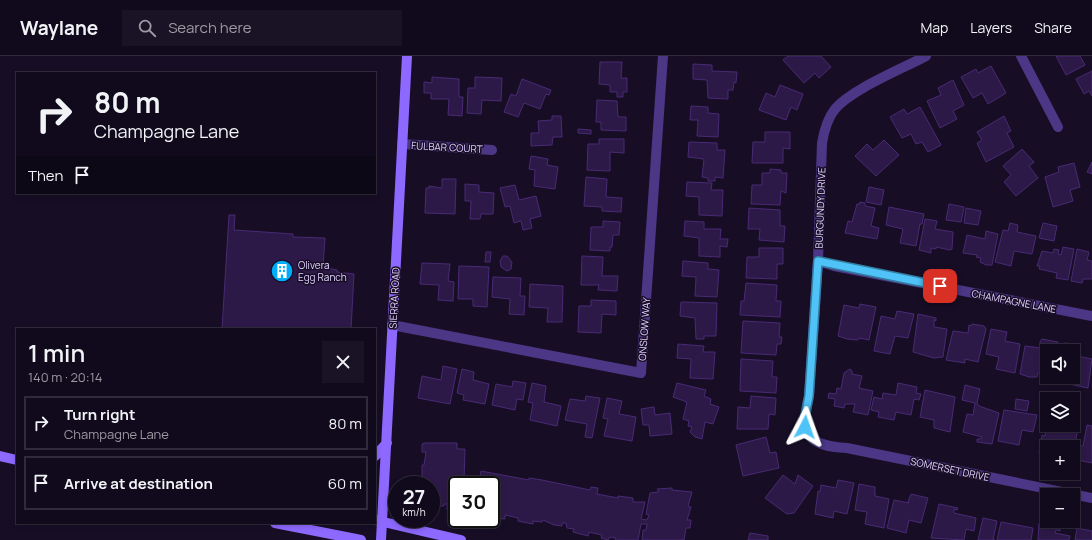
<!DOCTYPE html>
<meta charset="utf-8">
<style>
body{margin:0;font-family:Manrope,sans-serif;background:#1a1325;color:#f1f3f6;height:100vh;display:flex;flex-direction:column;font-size:15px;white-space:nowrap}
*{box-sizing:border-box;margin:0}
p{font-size:13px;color:#9c9aa3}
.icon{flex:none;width:22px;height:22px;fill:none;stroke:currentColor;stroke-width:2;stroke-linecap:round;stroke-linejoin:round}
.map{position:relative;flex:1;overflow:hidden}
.panel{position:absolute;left:16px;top:272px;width:360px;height:196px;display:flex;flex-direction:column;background:#110a1c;border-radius:0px;box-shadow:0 2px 6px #0003,0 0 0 1px #302b3b}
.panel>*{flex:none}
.guide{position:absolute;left:16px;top:16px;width:360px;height:122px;border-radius:0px;box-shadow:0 2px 6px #0003,0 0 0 1px #302b3b;background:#110a1c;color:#f1f3f6;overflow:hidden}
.fabs{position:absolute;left:1040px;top:288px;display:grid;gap:8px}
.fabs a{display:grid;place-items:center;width:40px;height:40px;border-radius:0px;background:#110a1c;box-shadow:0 2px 6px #0003,0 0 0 1px #302b3b;font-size:20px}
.speed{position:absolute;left:388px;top:420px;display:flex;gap:8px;font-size:20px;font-weight:700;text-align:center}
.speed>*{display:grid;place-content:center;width:52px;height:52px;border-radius:50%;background:#110a1c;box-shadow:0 2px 6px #0003,0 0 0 1px #302b3b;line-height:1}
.speed small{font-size:10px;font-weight:400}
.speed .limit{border:2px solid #111;border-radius:6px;background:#fff;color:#111}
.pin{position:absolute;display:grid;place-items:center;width:34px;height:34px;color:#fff;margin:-17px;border-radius:8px;box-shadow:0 2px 6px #0006}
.me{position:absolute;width:44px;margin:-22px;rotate:4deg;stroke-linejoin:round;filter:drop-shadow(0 0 3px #0008)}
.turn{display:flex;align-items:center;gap:14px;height:84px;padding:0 12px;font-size:18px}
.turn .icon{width:52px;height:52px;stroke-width:2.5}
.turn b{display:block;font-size:28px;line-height:34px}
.then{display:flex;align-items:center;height:38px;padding:0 12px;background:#0003;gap:8px;font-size:15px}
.round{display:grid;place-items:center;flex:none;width:42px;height:42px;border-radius:0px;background:#1a1325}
.summary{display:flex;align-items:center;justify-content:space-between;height:68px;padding:0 12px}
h1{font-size:24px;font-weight:600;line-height:30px}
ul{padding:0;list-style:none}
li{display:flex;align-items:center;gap:12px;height:54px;margin:0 8px 6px;padding:0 4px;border:2px solid #302b3b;border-radius:0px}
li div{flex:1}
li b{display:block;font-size:15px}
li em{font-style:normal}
header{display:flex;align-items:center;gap:24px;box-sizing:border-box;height:56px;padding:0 20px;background:#110a1c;border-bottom:1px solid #302b3b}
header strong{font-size:19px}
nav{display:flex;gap:22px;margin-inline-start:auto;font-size:14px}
.search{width:280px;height:36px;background:#1a1325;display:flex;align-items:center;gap:10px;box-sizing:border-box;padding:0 14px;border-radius:0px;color:#9c9aa3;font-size:15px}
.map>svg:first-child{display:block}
</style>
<header>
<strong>Waylane</strong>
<div class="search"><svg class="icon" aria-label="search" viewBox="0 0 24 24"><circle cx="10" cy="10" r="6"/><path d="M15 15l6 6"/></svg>Search here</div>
<nav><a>Map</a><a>Layers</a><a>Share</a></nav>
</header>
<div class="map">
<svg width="1092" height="484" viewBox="0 0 1092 484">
<rect width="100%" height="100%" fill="#170e26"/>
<!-- building -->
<path fill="#2d1947" stroke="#492a74" d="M788,0H821L831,11L819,22L815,17L804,27L783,4Z
M1056,0H1080L1085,9L1066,19Z
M600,6H622L621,22H627V36H623V41H617V36H610V29L599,28Z
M693,8L712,9V15L737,16L736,27L734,26L733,34H728V43L708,42L707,24L693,23Z
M991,10L1006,37L988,48L982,37L973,42L961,21L976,13L978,17Z
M1092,15V40L1089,35L1084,38L1076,23Z
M432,21L459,23V41H463L462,60L448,59L449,43H431V37H424V26L432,27Z
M475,21L502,22L501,45L482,44L481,58L467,57L468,32H475Z
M522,23L551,34L549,39L546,38L540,53L524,47L518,61L504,56L511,38L516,40Z
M953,24L964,49L953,55L957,63L940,72L927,45L941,39L938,32Z
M780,29L803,38L797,54L791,51L786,64L759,54L766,37L775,41Z
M597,44L617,45L618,61H626V75L601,74V66H596Z
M691,50L708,51V57L719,58L718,81L697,80L698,64H690Z
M920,51L941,89L928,96L922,86L916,88L911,78L902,82L890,61L904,53L907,58Z
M552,60H561L562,81H553L552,89L531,90V77H539L538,65L552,64Z
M1004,60L1011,75L1007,77L1014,91L986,106L977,87L982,84L977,76Z
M578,73L591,74V78L578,77Z
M765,76H790V93L783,92V107H752L753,86H765Z
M599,83H624V97L610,96V115L587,114L588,88H599Z
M884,84L899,99L876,120L855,100L867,88L873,94Z
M689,86L717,87V94H725L723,122L715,121V125H708V122L702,121L704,103L688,101Z
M1022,93L1034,106L1029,110L1038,122L1016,140L1004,126L1011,119L1003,110Z
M531,100L548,103L547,109L558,111L555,133L534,130L535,114L529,113Z
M1092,106V118L1087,116Z
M1074,107L1080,131L1070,134L1073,145L1053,151L1045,121L1059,116L1058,111Z
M770,113L781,114V117H787L786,137L781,135L780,149L751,148L752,129H762V117H770Z
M586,121L607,123L606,141L622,142L621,156L602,155V151L584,150Z
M442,123H456L455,158L425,157L426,132H430L429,130L442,132Z
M687,126L712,127L711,134H723L722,160L699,159V141L686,140Z
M465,128L479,129V136L494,137L493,158H481L480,163H470L471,145H465Z
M515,129L519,144L536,140L541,160L530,163L532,172L523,174L521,165L514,167L510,150L505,151L500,132Z
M869,131L884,134L881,149L866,146Z
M860,146L865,147V150L875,152L871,170L879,172L877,183L845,177L848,165L852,166L857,148H860Z
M949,148L964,151L961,166L946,164Z
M889,151L924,158L922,168H920L916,190L900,187L903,173L886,169Z
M749,152L780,154V170H785L784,186L759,184L760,173H748Z
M966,152L981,155L978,169L964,167Z
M229,159H235L234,174L293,178V181L325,182L323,211L337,214V216L354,218L351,273H222Z
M925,163L937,165L935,173L953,176L952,193L950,194L936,191V193L931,192V197L919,194Z
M603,165L620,166L619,179H613L612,191H610V195L590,194L591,171H603Z
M685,165L704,166V173H721L720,183H728L727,191L720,190V201L699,200V182L684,180Z
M1010,167L1018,169L1017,176L1036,180L1032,198L1014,195L1011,210L995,206L1003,174L1008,175Z
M1043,167L1057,170L1054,185L1039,182Z
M986,175L998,178L992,209H986L980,206L981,202L976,201L977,199L963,197L967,179L985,183Z
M1063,191L1074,193L1068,224L1056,222L1057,217L1039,213L1040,210H1037L1042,195L1053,197L1054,193L1059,194L1058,198L1061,199Z
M759,192H783V208H777V223L746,222L747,201H759Z
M1077,193L1089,196L1087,204L1092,205V223H1083L1082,227L1071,225Z
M486,196H491L490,206H485Z
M503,200H507L512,206L511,213L507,215L501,211L500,205Z
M582,200L603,201L602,220H618L617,235L598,234L599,229H581Z
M683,205L708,207V213L719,214L717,241L695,240L696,221L682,220Z
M422,207L450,208L448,225L454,226L453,245L438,244L439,229L420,228Z
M459,210L489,211L487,251L473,250V243H458Z
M493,221L521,222L520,240H525L524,259L509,258L510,243L492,241Z
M746,227L777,229L776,245H781L780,261L740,259L741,245H744Z
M530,228L563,230L562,266H547L548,252L529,251Z
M591,244L616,245V259L602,258L601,277L578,276L579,250H591Z
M681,246L717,247L716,280H704V283H696L695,262L680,260Z
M860,248L876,251L869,284L859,282L858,284L847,283L838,280L844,249L859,252Z
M897,255L914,258L908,282L895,280L890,298L874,295L881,260L895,263Z
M918,258L936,262V265L934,264V271L947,273L943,301L934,302L913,296Z
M743,265L780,267L779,281H782L781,288H777L776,299L741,297Z
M972,268L984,270L986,273L978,306L965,303V307L946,304L953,275L968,277L969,269L971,270Z
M991,273L1007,276L1005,285L1020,288L1015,317L996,313L999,301L986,298Z
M1042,283L1058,286L1056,295H1047V319L1038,317L1037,321H1029L1020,318L1025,290L1041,292L1040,286Z
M1065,287L1077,289L1079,291L1077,300L1092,303L1088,332L1069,328V324L1057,322L1073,321V295H1061L1063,288Z
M678,288L704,290L703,296H715L713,323L690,322L691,303L677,302Z
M741,303L773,305L772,321H777L776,337L740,335Z
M443,310L457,313L450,348L418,342L422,320L441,324Z
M462,313L474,316L473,324L489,328L485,348L463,344L464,339L457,337Z
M850,313L852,315V318L862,320L859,332L873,335L868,359L853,356L855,348H845L844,352L834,350L835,343L828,342L829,337L836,338L837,332L841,333L844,317Z
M513,325L526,327L523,344L517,343L515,354L492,349L496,328L512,331Z
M532,327L546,330L544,346L561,350L557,370L530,364L533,347L528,346Z
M677,327L706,334L704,340L711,343L710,348L719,351L713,368L705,366L702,383L695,381L690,376L692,371L688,370L689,365L683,363L687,346L673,341Z
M898,327L917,331L916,337L921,338L919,344L914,343L911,359L896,356L894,364L878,361L879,356L871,354L874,341L882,343L883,337L896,339Z
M965,329L980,333L977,347L979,350L999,357L992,388L977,386V383H981L982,381L963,376L967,358L973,359L975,347L962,344Z
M925,334L955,341L950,376L934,372V364L920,361Z
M586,340L600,342L592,382L585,381L587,368L565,364L570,343L585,345Z
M751,340L776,342L775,359L769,358L768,373H737L738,351L750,352Z
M607,342L622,345L619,358L636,361L632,385L604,380L608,363L603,362Z
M1016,343L1029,345L1027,355L1015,353Z
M654,351L655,359L670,357L672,378L650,380L649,369H643L641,353Z
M1004,354L1037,359L1033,376L1022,374L1019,389L998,385Z
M1073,367L1079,368L1075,387L1056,384L1055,391H1047V399L1039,397L1042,379L1045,380L1047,369H1073Z
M1087,369L1092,370V407L1077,404L1080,390H1083Z
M766,381L770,397L776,396L779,412L743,420L736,389Z
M425,387H457V393H465L464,425L479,428L481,415L529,424V422L542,424L590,434L591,431L598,432L597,438L618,442V440L633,442V446H645L641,463L647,464L649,459L646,458L650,437L659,436L657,433L672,432V434L692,436L688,450L691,451L687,464H691L690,472H686L684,484H642L643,474H646L647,468H641L638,484H615L616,482L610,481L608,484L601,482L602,479L589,476L588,480L573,476L574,473L567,472L566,467H562V470L554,469L543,464L542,466L533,465V468L518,465V462L505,459V463L497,462L498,458L491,457V459V429H457V454H447V448H444V450H431V429H424V424H422V409H424L426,396H422V388Z
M783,419L795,428L798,419L813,430L794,457L787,458L765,442Z
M838,424L854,427L847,458L834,455L833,462L815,458L818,435L820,436L821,429L836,432Z
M859,428L875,431V440L889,443L884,472L865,468L867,456L855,454Z
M911,438L928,442L921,467L909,464L906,477L887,472L894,444L909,447L908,446Z
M939,448L958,452L957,454L954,453V457L976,462L974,475L966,473L964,484L931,482Z
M983,462L997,465L993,484H995H978Z
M1001,466L1033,472L1031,484H997Z
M1039,467L1060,472V475L1056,474L1055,477L1070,480L1069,484H1038Z
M1077,472L1092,475V484H1075Z
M750,477L768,480V484H748Z"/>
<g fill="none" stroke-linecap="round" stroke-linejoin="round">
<!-- street -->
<path stroke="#4b3786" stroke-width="10" d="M926,0C902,13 852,33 835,53C827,63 824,75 822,87L818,205L809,340C800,378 807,390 847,392L1092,442
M1021,0L1058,71
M402,88L492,94
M818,205L834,210L1092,260
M392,269L641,317L663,0"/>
<!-- secondary -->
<path stroke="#8e69ff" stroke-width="10" d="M0,400L17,404
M375,400L387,387
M375,464L461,484
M275,467L361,484
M381,484L407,0"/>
</g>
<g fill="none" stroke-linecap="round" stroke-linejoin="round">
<!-- route casing -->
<g stroke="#337fa1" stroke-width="10">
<path id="route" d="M805,371V360L809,340L818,205L940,230"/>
</g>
<!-- route -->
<use href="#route" stroke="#4fc3f7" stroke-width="7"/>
</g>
<!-- icons -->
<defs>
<g id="building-disc" transform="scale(1.15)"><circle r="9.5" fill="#00adfd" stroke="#170e26"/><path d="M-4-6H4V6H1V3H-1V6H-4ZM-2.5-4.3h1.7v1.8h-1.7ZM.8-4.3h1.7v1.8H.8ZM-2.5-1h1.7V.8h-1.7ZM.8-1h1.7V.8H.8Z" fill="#fff"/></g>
</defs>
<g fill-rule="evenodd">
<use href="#building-disc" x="282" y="215"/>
</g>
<g text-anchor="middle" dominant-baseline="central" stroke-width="3" stroke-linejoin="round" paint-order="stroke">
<!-- street labels -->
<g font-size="10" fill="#e1d2ff" stroke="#170e26">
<text transform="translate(447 91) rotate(3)">FULBAR COURT</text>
<text transform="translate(820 152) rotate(-88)">BURGUNDY DRIVE</text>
<text transform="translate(394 242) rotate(-87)">SIERRA ROAD</text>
<text transform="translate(1014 245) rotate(11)">CHAMPAGNE LANE</text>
<text transform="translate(644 273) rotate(-86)">ONSLOW WAY</text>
<text transform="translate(950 413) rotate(12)">SOMERSET DRIVE</text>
</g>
<!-- poi labels -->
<g font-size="10" fill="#e1d2ff" stroke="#170e26" text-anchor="start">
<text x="298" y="209">Olivera<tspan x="298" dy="12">Egg Ranch</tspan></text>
</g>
</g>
</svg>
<div class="fabs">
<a><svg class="icon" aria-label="sound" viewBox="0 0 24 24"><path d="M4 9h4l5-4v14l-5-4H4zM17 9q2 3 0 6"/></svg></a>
<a><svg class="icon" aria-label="layers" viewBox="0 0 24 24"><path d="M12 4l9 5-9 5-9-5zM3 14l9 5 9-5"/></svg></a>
<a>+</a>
<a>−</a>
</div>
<div class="speed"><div>27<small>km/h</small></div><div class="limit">30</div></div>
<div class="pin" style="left:940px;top:230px;background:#d93025"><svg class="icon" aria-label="arrive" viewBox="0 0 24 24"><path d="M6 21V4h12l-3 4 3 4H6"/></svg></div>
<svg class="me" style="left:805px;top:371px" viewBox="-20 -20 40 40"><path d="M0-17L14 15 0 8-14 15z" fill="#4fc3f7" stroke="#fff" stroke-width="4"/></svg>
<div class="guide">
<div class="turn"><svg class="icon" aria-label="right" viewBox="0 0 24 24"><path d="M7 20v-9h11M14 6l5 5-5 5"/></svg><div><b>80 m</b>Champagne Lane</div></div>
<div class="then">Then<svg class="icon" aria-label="arrive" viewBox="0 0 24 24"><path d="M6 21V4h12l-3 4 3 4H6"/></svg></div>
</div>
<section class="panel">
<div class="summary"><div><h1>1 min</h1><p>140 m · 20:14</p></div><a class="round"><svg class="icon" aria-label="close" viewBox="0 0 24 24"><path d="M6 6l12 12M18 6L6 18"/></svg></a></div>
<ul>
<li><svg class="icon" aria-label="right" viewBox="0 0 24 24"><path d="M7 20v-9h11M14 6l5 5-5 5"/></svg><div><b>Turn right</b><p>Champagne Lane</p></div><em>80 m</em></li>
<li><svg class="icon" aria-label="arrive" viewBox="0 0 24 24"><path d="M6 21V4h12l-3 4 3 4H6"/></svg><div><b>Arrive at destination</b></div><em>60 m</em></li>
</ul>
</section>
</div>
